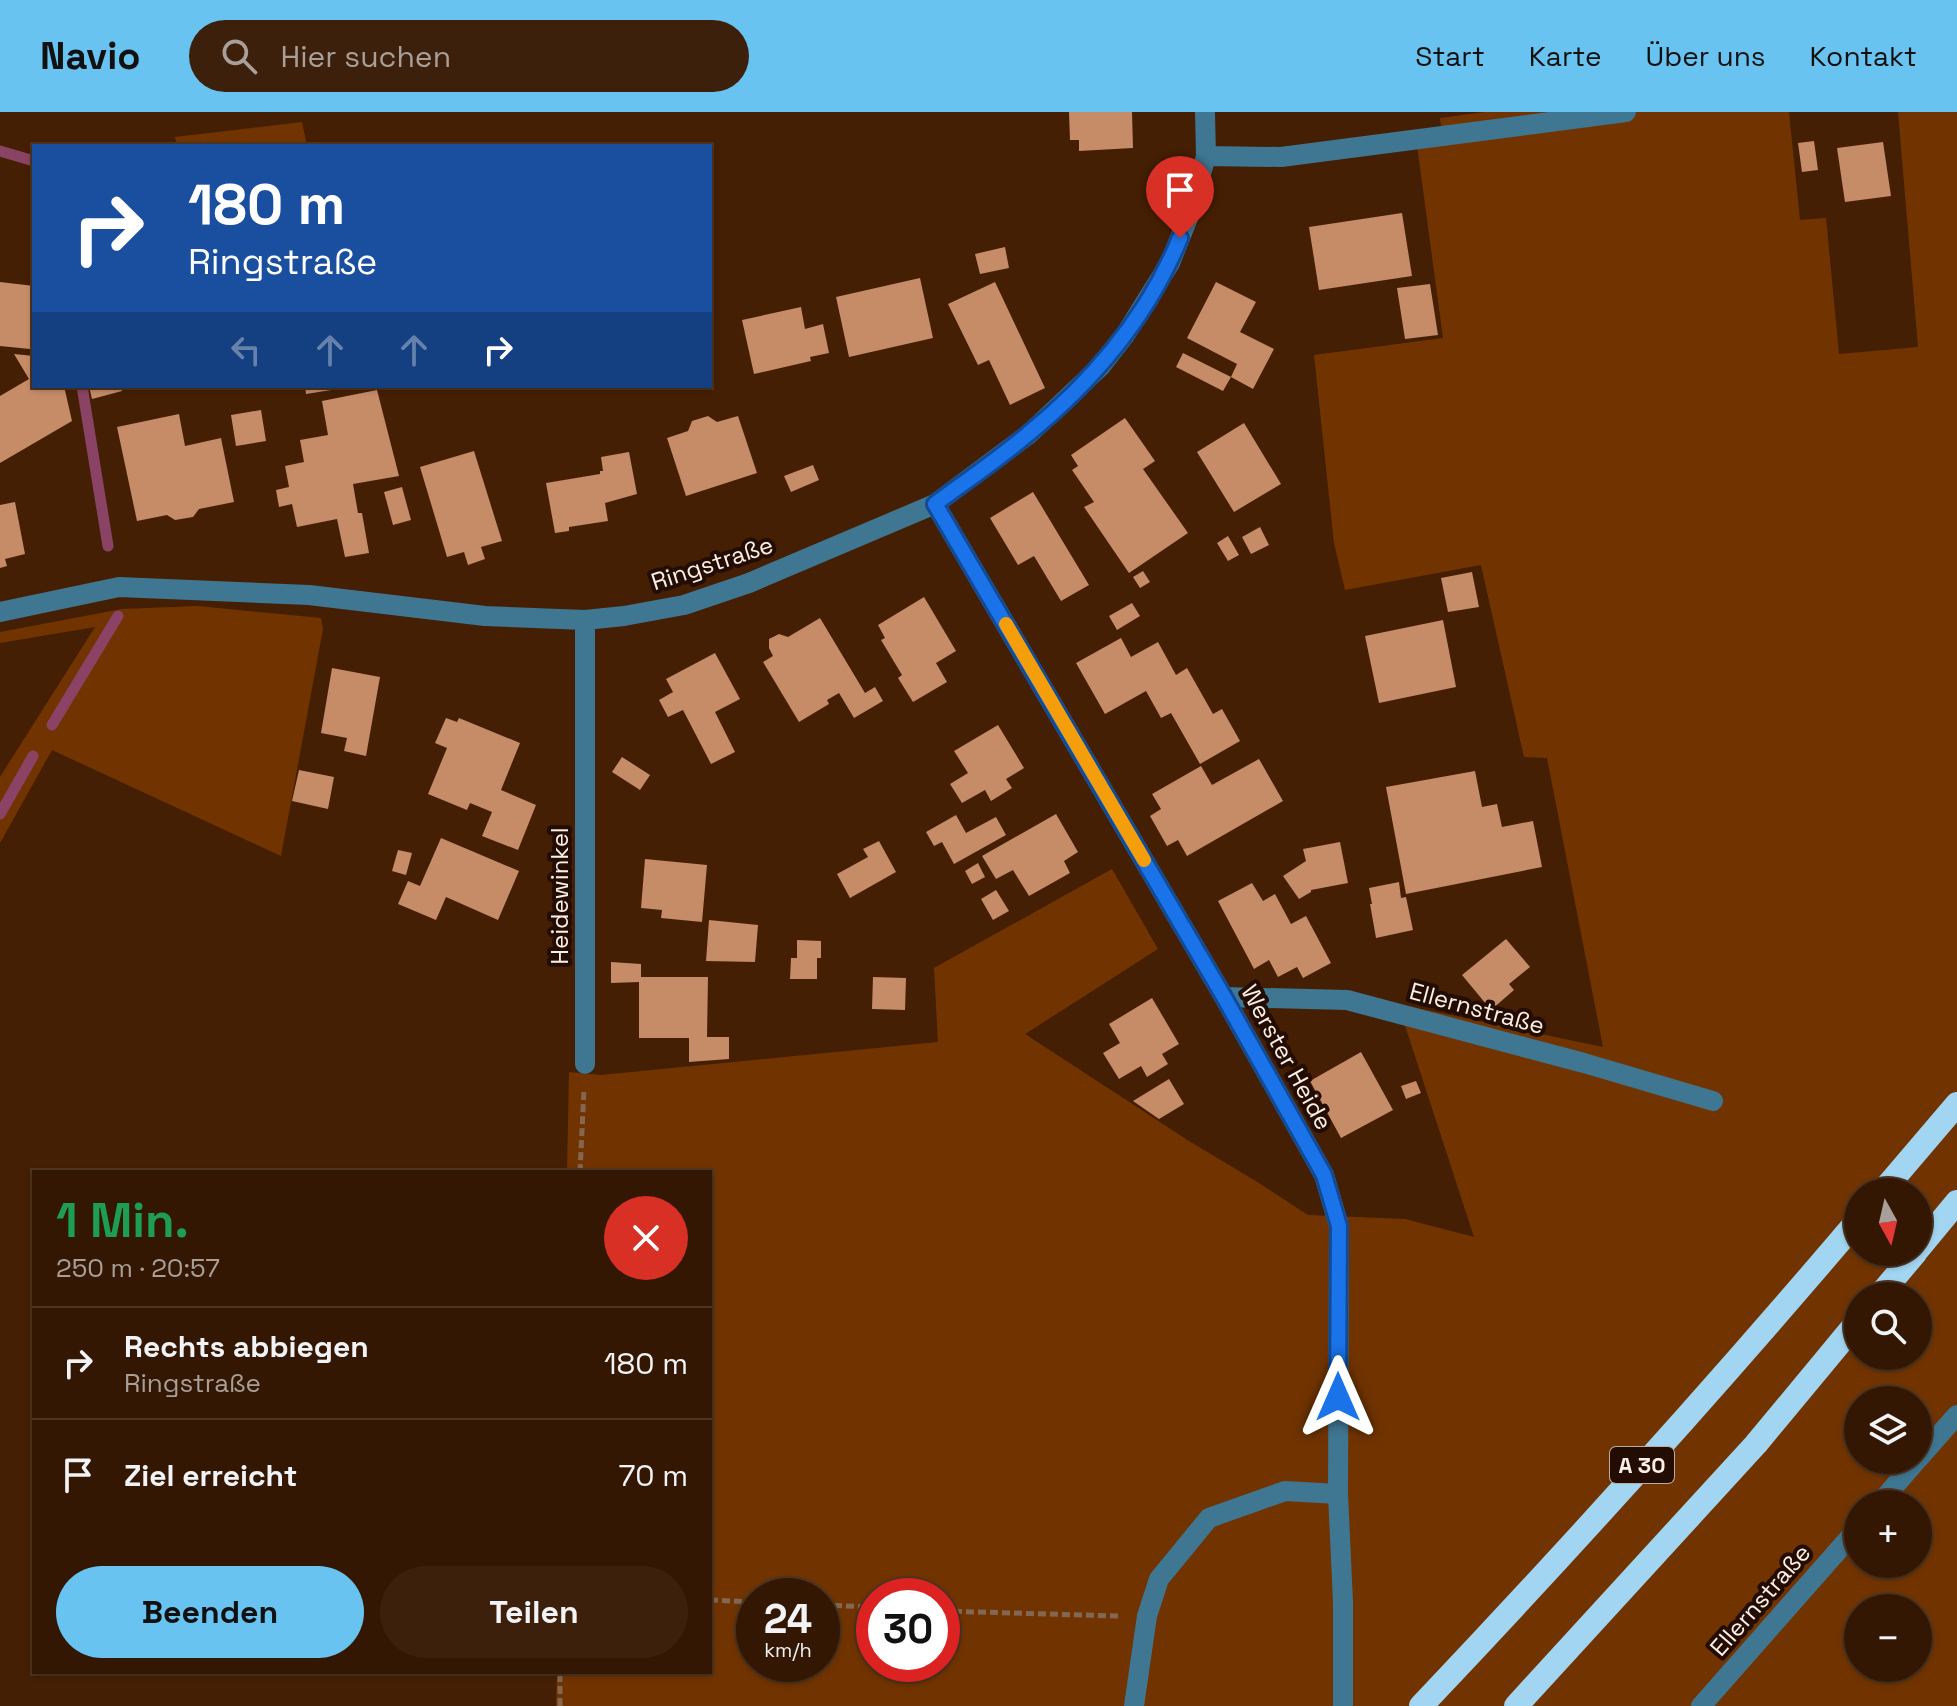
<!DOCTYPE html>
<html lang="de">
<meta charset="utf-8">
<style>
body{margin:0;font-family:"Space Grotesk",sans-serif;background:#3c200c;color:#f1f3f6;height:100vh;display:flex;flex-direction:column;font-size:30px;white-space:nowrap}
*{box-sizing:border-box;margin:0}
p{font-size:26px;color:#a99f99}
.icon{flex:none;width:44px;height:44px;fill:none;stroke:currentColor;stroke-width:2;stroke-linecap:round;stroke-linejoin:round}
.map{position:relative;flex:1;overflow:hidden}
.drawer{position:absolute;left:32px;top:1058px;width:680px;height:504px;display:flex;flex-direction:column;background:#341702;border-radius:0px;box-shadow:0 2px 6px #0004,0 0 0 2px #4e3624}
.drawer>*{flex:none}
.banner{position:absolute;left:32px;top:32px;width:680px;height:244px;border-radius:0px;box-shadow:0 2px 6px #0004,0 0 0 2px #4e3624;background:#1a4fa0;color:#fff;overflow:hidden}
.needle{width:52px;rotate:172deg}
.controls{position:absolute;left:1844px;top:1066px;display:grid;gap:16px}
.controls a{display:grid;place-items:center;width:88px;height:88px;border-radius:50%;background:#341702;box-shadow:0 2px 6px #0004,0 0 0 2px #4e3624;font-size:40px}
.speed{position:absolute;left:736px;top:1466px;display:flex;gap:16px;font-size:40px;font-weight:700;text-align:center}
.speed>*{display:grid;place-content:center;width:104px;height:104px;border-radius:50%;background:#341702;box-shadow:0 2px 6px #0004,0 0 0 2px #4e3624;line-height:1}
.speed small{font-size:20px;font-weight:400}
.speed .limit{border:12px solid #d22;background:#fff;color:#111}
.pin{position:absolute;display:grid;place-items:center;width:68px;height:68px;color:#fff;margin:-82px -34px;border-radius:50% 50% 50% 0;rotate:-45deg;box-shadow:0 0 8px #0007}
.pin .icon{rotate:45deg}
.me{position:absolute;width:88px;margin:-44px;rotate:0deg;stroke-linejoin:round;filter:drop-shadow(0 0 6px #0008)}
.turn{display:flex;align-items:center;gap:28px;height:168px;padding:0 24px;font-size:36px}
.turn .icon{width:104px;height:104px;stroke-width:2.5}
.turn b{display:block;font-size:56px;line-height:68px}
.lanes{display:flex;align-items:center;height:76px;padding:0 24px;background:#0003;justify-content:center;gap:40px;direction:ltr}
.lanes .off{opacity:.35}
.round{display:grid;place-items:center;flex:none;width:84px;height:84px;border-radius:42px;background:#3c200c}
.overview{display:flex;align-items:center;justify-content:space-between;height:136px;padding:0 24px}
h1{font-size:48px;font-weight:700;line-height:60px;color:#1e9e55}
.cta{display:flex;gap:16px;margin-top:auto;padding:16px 24px}
.cta a{flex:1;height:92px;border-radius:48px;background:#69c3f1;color:#111;font-size:32px;font-weight:700;line-height:92px;text-align:center}
.cta a+a{background:#3c200c;color:#f1f3f6}
ul{padding:0;list-style:none}
li{display:flex;align-items:center;gap:24px;height:112px;padding:0 24px;border-top:2px solid #4e3624}
li div{flex:1}
li b{display:block;font-size:30px}
li em{font-style:normal}
header{display:flex;align-items:center;gap:48px;box-sizing:border-box;height:112px;padding:0 40px;background:#69c3f1;color:#111}
header strong{font-size:38px}
nav{display:flex;gap:44px;margin-inline-start:auto;font-size:28px}
.search{width:560px;height:72px;background:#3c200c;display:flex;align-items:center;gap:20px;box-sizing:border-box;padding:0 28px;border-radius:44px;color:#a99f99;font-size:30px}
.map>svg:first-child{display:block}
</style>
<header>
<strong>Navio</strong>
<div class="search"><svg class="icon" aria-label="search" viewBox="0 0 24 24"><circle cx="10" cy="10" r="6"/><path d="M15 15l6 6"/></svg>Hier suchen</div>
<nav><a>Start</a><a>Karte</a><a>Über uns</a><a>Kontakt</a></nav>
</header>
<div class="map">
<svg width="1957" height="1594" viewBox="0 0 1957 1594">
<rect width="100%" height="100%" fill="#451f03"/>
<!-- green -->
<path fill="#713400" fill-rule="evenodd" d="M1485,0H1789L1800,108L1826,106L1839,242L1918,235L1898,0H1957V1594H556L557,1560H710V1060H567L569,960L601,963L938,930L934,856L1112,757L1158,837L1025,922L1189,1029L1259,1071L1308,1103L1405,1107L1474,1125L1398,892L1603,935L1547,646L1524,645L1481,453L1345,478L1334,431L1314,243L1443,226L1417,33L1443,29L1440,6ZM1858,1080H1918V1140H1858ZM1858,1184H1918V1244H1858ZM1858,1288H1918V1348H1858ZM1858,1392H1918V1452H1858ZM754,1484H822V1552H754ZM874,1484H942V1552H874ZM1858,1496H1918V1556H1858Z
M302,10L307,34H177L175,25Z
M198,494L321,506L323,517L281,744L52,638L0,731V665L95,515L0,531V520L122,497Z"/>
<g fill="none" stroke-linecap="round" stroke-linejoin="round">
<!-- stream -->
<path stroke="#8a4364" stroke-width="11" d="M0,39L34,49
M82,274L108,434
M52,613L118,504
M0,702L33,644"/>
</g>
<!-- building -->
<path fill="#c68b67" d="M1069,0H1132L1133,36L1079,39V28H1070Z
M1814,29L1818,58L1802,60L1798,31Z
M1883,30L1891,84L1845,90L1837,36Z
M1402,101L1412,164L1319,178L1309,115Z
M1005,135L1009,156L980,162L975,142Z
M920,166L933,226L849,245L836,185Z
M0,170L34,174V197L30,237L0,234Z
M995,170L1045,276L1010,293L989,248L978,253L948,192Z
M1216,170L1256,190L1240,220L1274,237L1253,277L1231,265L1237,252L1187,226Z
M1430,172L1438,223L1405,227L1397,176Z
M801,195L805,217L823,212L829,241L810,245L811,249L754,262L742,208Z
M1183,241L1231,265L1223,279L1176,255Z
M14,242L34,244V274H64L72,309L0,351V284L29,267Z
M89,274H120L122,279L92,287Z
M305,274H344V276L306,282Z
M377,278L399,364L353,372L358,401H362L369,441L345,445L337,407L297,415L292,392L279,395L276,378L289,375L285,354L304,350L300,328L328,323L322,289Z
M261,298L266,329L236,334L231,303Z
M179,302L185,334L221,326L234,390L199,397L193,405L175,408L167,403L137,409L117,315Z
M708,304L717,310L738,304L757,361L686,384L667,326L688,319L692,309Z
M1125,306L1155,349L1143,357L1188,421L1129,461L1084,395L1094,390L1072,358L1078,354L1071,343Z
M1244,311L1281,372L1234,400L1197,340Z
M474,339L502,429L481,435L485,447L468,453L464,440L447,445L420,355Z
M629,340L637,382L605,391L608,409L569,415V419L555,421L546,371L600,362V359H603L601,345Z
M813,353L819,368L791,380L784,364Z
M402,375L411,408L393,413L384,380Z
M1033,380L1089,473L1061,489L1034,444L1018,453L990,406Z
M15,390L25,442L5,447L7,454L0,456V393Z
M1260,415L1269,433L1251,442L1242,425Z
M1228,424L1239,443L1228,449L1217,431Z
M1143,459L1150,470L1140,476L1133,465Z
M1472,460L1479,495L1448,500L1441,466Z
M924,485L956,539L936,551L947,570L913,590L898,566L902,563L881,528L885,526L878,513Z
M1132,491L1140,504L1117,518L1109,504Z
M820,506L865,581L875,575L883,589L854,606L839,581L827,588L829,592L799,610L763,550L773,544L769,536V527L779,522L788,525Z
M1443,508L1456,575L1379,591L1365,524Z
M1121,526L1131,545L1158,530L1176,563L1187,556L1213,602L1222,597L1240,629L1200,652L1171,601L1161,606L1146,579L1105,602L1076,551Z
M715,541L740,587L715,600L735,640L711,652L683,598L668,605L659,588L673,580L666,567Z
M332,556L380,565L366,644L344,639L347,626L321,621Z
M446,606L457,610L459,606L520,631L501,678L536,693L518,738L482,724L492,700L470,691L467,698L428,682L447,636L435,631Z
M998,613L1024,656L1006,667L1012,676L991,689L985,678L962,691L950,672L968,661L954,639Z
M622,645L650,663L640,678L612,660Z
M1259,647L1283,689L1187,744L1178,728L1167,734L1150,704L1161,697L1152,682L1201,654L1212,673Z
M299,658L334,665L328,697L292,689Z
M1475,659L1482,695L1497,692L1502,715L1533,709L1542,755L1406,782L1386,675Z
M1056,702L1078,740L1064,749L1070,761L1029,784L1013,758L996,767L982,744Z
M956,703L966,721L996,705L1006,723L954,752L942,730L934,734L926,720Z
M441,726L519,759L498,808L446,785L436,808L398,792L408,769L420,774Z
M879,729L896,760L850,786L837,762L868,745L863,737Z
M1340,730L1348,771L1311,778V780L1299,787L1283,764L1306,749L1303,737Z
M398,738L412,741L406,763L392,759Z
M645,747L707,753L702,810L661,806L662,798L641,796Z
M978,751L985,765L972,772L965,759Z
M1399,770L1401,786L1406,785L1413,818L1376,826L1370,792H1372L1369,776Z
M1252,771L1263,789L1275,782L1291,812L1306,804L1331,851L1303,866L1297,855L1278,865L1269,848L1254,857L1218,789Z
M996,778L1009,799L993,808L981,787Z
M709,808L758,813L755,850L706,849Z
M1506,827L1530,855L1509,872L1514,878L1491,898L1462,863Z
M797,828L821,829V846H817V867H790L791,846H797Z
M611,850L641,852V865H708L707,925H729V947L689,950V926H639V870L611,871Z
M873,865L906,866L905,898L872,897Z
M1152,886L1179,932L1162,942L1168,952L1147,965L1141,954L1119,967L1103,941L1120,931L1109,912Z
M1361,940L1393,998L1341,1026L1310,969Z
M1169,967L1184,992L1159,1007L1133,989Z
M1416,969L1421,981L1406,987L1401,974Z"/>
<g fill="none" stroke-linecap="round" stroke-linejoin="round">
<!-- path -->
<path stroke="#846752" stroke-width="5" stroke-dasharray="8 4" stroke-linecap="butt" d="M580,1060L584,977
M710,1488L754,1490
M822,1493L874,1495
M942,1499L1118,1504
M560,1594V1560"/>
<!-- minor -->
<path stroke="#3f7692" stroke-width="20" d="M1206,44L1281,45L1626,0
M935,392L1224,885L1324,1063L1339,1114L1338,1382L1343,1490V1594
M0,500L119,475L309,483L485,504L585,508L624,504L684,493L749,471L935,392L1029,322L1100,255L1125,223L1170,151L1190,101L1206,44L1205,0
M1224,885L1347,888L1584,951L1713,989
M585,952V508
M1918,1347L1957,1303
M1879,1392L1917,1348
M1134,1594L1147,1504L1159,1467L1209,1406L1285,1379L1338,1382
M1701,1594L1858,1416"/>
<!-- motorway -->
<path stroke="#a2d5f1" stroke-width="24" d="M1882,1080L1957,992
M1918,1137L1957,1090
M1879,1184L1916,1140
M1421,1594C1571,1436 1717,1274 1858,1108
M1516,1594L1756,1332L1858,1209"/>
</g>
<g fill="none" stroke-linecap="round" stroke-linejoin="round">
<!-- route casing -->
<g stroke="#114b97" stroke-width="20">
<path id="route" d="M1180,126C1148,204 1093,269 1028,322C999,347 966,369 935,392L1224,885L1324,1063L1339,1114L1338,1285"/>
</g>
<!-- route -->
<use href="#route" stroke="#1a73e8" stroke-width="14"/>
<!-- slow -->
<path stroke="#f59e0b" stroke-width="14" d="M1006,512L1144,748"/>
</g>
<g text-anchor="middle" dominant-baseline="central" stroke-width="8" stroke-linejoin="round" paint-order="stroke">
<!-- shield labels -->
<rect fill="#230d02" stroke="#bbaba3" stroke-width="2" x="1610" y="1335" width="64" height="36" rx="6"/>
<g font-size="22" font-weight="bold" fill="#fcefe8">
<text x="1642" y="1353">A 30</text>
</g>
<!-- street labels -->
<g font-size="24" fill="#fcefe8" stroke="#230d02">
<text transform="translate(712 451) rotate(-18)">Ringstraße</text>
<text transform="translate(559 784) rotate(-90)">Heidewinkel</text>
<text transform="translate(1477 896) rotate(15)">Ellernstraße</text>
<text transform="translate(1287 945) rotate(61)">Werster Heide</text>
<text transform="translate(1760 1488) rotate(-49)">Ellernstraße</text>
</g>
</g>
</svg>
<div class="controls">
<a><svg class="needle" viewBox="-14 -14 28 28"><path d="M0-13l5 13h-10z" fill="#e53935"/><path d="M0 13l5-13h-10z" fill="#a99f99"/></svg></a>
<a><svg class="icon" aria-label="search" viewBox="0 0 24 24"><circle cx="10" cy="10" r="6"/><path d="M15 15l6 6"/></svg></a>
<a><svg class="icon" aria-label="layers" viewBox="0 0 24 24"><path d="M12 4l9 5-9 5-9-5zM3 14l9 5 9-5"/></svg></a>
<a>+</a>
<a>−</a>
</div>
<div class="speed"><div>24<small>km/h</small></div><div class="limit">30</div></div>
<div class="pin" style="left:1180px;top:126px;background:#d93025"><svg class="icon" aria-label="arrive" viewBox="0 0 24 24"><path d="M6 21V4h12l-3 4 3 4H6"/></svg></div>
<svg class="me" style="left:1338px;top:1285px" viewBox="-20 -20 40 40"><path d="M0-17L14 15 0 8-14 15z" fill="#1a73e8" stroke="#fff" stroke-width="4"/></svg>
<div class="banner">
<div class="turn"><svg class="icon" aria-label="right" viewBox="0 0 24 24"><path d="M7 20v-9h11M14 6l5 5-5 5"/></svg><div><b>180 m</b>Ringstraße</div></div>
<div class="lanes"><svg class="icon off" aria-label="left" viewBox="0 0 24 24"><path d="M17 20v-9H6M10 6l-5 5 5 5"/></svg><svg class="icon off" aria-label="ahead" viewBox="0 0 24 24"><path d="M12 20V5M6 11l6-6 6 6"/></svg><svg class="icon off" aria-label="ahead" viewBox="0 0 24 24"><path d="M12 20V5M6 11l6-6 6 6"/></svg><svg class="icon" aria-label="right" viewBox="0 0 24 24"><path d="M7 20v-9h11M14 6l5 5-5 5"/></svg></div>
</div>
<section class="drawer">
<div class="overview"><div><h1>1 Min.</h1><p>250 m · 20:57</p></div><a class="round" style="background:#d93025;color:#fff"><svg class="icon" aria-label="close" viewBox="0 0 24 24"><path d="M6 6l12 12M18 6L6 18"/></svg></a></div>
<ul>
<li><svg class="icon" aria-label="right" viewBox="0 0 24 24"><path d="M7 20v-9h11M14 6l5 5-5 5"/></svg><div><b>Rechts abbiegen</b><p>Ringstraße</p></div><em>180 m</em></li>
<li><svg class="icon" aria-label="arrive" viewBox="0 0 24 24"><path d="M6 21V4h12l-3 4 3 4H6"/></svg><div><b>Ziel erreicht</b></div><em>70 m</em></li>
</ul>
<div class="cta"><a>Beenden</a><a>Teilen</a></div>
</section>
</div>
